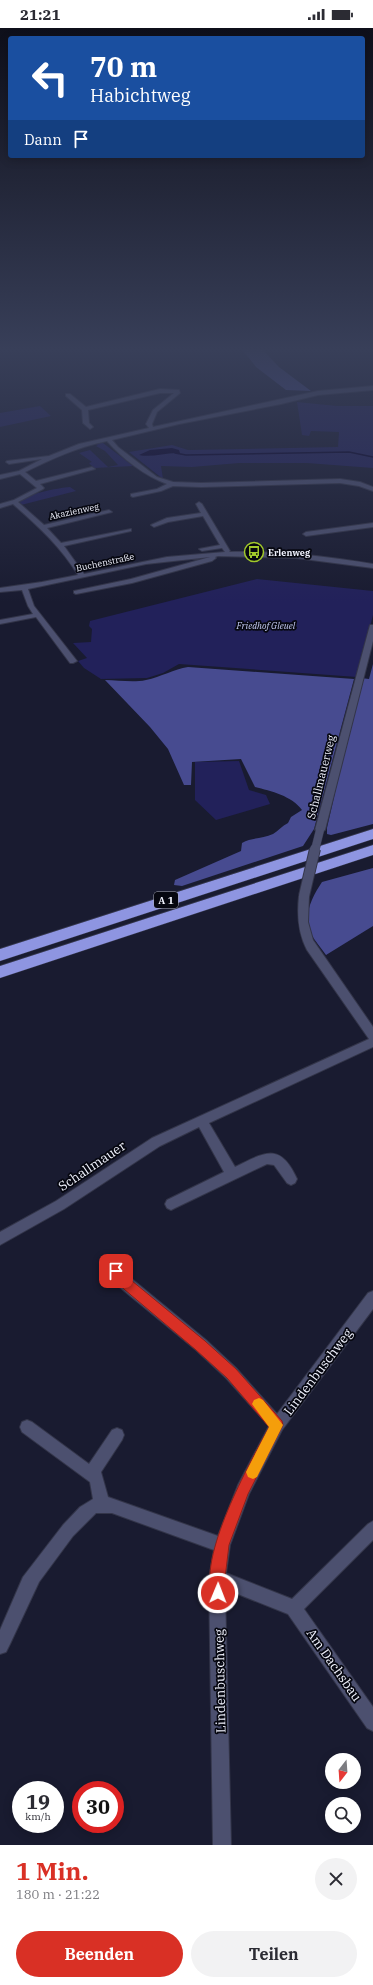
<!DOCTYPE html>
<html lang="de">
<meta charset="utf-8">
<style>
body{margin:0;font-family:"IBM Plex Serif",serif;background:#f2f2f3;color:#2b2b33;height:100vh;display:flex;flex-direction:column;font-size:15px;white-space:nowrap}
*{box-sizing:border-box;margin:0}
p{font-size:13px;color:#7c7c81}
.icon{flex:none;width:22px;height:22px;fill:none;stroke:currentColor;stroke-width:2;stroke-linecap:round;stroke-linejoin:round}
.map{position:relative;height:1817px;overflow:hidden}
.drawer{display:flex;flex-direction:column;background:#fff;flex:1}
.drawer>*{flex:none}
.hud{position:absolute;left:8px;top:8px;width:357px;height:122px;border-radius:4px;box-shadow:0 2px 10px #0003;background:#1a4fa0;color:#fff;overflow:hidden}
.needle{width:26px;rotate:197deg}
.controls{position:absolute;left:325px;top:1725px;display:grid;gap:8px}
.controls a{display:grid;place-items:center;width:36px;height:36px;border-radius:50%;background:#fff;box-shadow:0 2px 10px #0003;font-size:20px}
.speed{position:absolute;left:12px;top:1753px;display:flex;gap:8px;font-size:20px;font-weight:700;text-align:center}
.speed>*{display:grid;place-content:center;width:52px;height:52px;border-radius:50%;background:#fff;box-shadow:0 2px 10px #0003;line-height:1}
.speed small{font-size:10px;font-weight:400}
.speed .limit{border:6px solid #d22;background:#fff;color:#111}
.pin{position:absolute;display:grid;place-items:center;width:34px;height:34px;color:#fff;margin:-17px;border-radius:8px;box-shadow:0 2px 6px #0006}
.me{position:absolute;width:44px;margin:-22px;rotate:1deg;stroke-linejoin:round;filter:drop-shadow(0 0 3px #0008)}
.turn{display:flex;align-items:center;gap:14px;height:84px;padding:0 16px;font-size:18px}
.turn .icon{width:52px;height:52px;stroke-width:2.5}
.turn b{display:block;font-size:28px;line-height:34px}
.then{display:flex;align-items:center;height:38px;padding:0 16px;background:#0003;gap:8px;font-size:15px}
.round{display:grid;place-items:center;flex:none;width:42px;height:42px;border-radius:21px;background:#f2f2f3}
.summary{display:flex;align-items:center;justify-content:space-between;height:68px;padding:0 16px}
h1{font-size:24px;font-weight:700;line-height:30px;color:#d93025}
.cta{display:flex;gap:8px;margin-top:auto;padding:8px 16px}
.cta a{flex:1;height:46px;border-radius:24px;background:#d93025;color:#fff;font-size:16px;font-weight:700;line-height:46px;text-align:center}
.cta a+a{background:#f2f2f3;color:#2b2b33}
.status{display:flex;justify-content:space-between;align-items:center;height:28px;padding:0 20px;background:#fff;direction:ltr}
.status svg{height:11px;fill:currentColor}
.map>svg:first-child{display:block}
</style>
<div class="status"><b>21:21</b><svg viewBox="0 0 49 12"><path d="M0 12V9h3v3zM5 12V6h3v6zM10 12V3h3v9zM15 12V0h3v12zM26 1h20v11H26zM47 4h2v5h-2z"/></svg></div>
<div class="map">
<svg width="373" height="1817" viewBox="0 0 373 1817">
<rect width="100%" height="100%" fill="#191b30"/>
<!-- green -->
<path fill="#22215a" d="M297,374L337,378H373V440L307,435H239L192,439L161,438L163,451L129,424L172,417L188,422L338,419L339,404L311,403L309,408L302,407Z
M40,378L51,388L0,399V385Z
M100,414L103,415L133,438L94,440L89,435L92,434L79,425L90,422L108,439L118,437L105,423L96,418L98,417L96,416Z
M70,459L76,463L21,477L18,474C25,466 58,460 70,459Z
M257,551L373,563V587L357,649L179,636L163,645L147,650L101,651L84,640L78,633L87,630L73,615L91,614L92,601L89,598L90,593Z
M239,733L249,762L266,767L270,776L216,792L195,772V734Z"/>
<!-- forest -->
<path fill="#474b90" d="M241,320H261L279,339L311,363L286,362L256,339Z
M373,636V796L331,807L327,806V800L361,650L369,651Z
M188,639L354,651L314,801L303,818L182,858L174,857L175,852L241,823L242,815C252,809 263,811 273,806C278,803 282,798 288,795L291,789L302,782C292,768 271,763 255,759L241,731L192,734L191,757H184L168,721L150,699L105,652C118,652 133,655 146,652C161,649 174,641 188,639Z
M373,840V898L326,927C321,920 315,913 311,906C302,888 312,869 322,854Z"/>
<!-- water -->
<path fill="#06002a" d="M172,420L179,422L180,425C166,424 152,430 139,427L150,422Z"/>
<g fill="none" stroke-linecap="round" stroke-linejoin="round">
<!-- stream -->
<path stroke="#06002a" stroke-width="1.5" d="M175,425L186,427L349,424L373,429"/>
<!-- minor casing -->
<g stroke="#333549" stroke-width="2">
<path id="minor" d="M373,358V362L318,367L281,376L179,396L112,412L118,419L157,449L173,454L201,455L340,451L360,454L373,459V463L359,458L340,455L201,459L173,458L161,463L133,469L131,468V466L157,461L167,456C145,448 123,431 107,413C75,420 54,430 25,444L36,453L92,439L95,441L40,456L44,460L43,461L18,474L44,497L109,482L112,484L47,500L61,515L131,501V503L64,518L84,546L167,529L225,524L222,520L202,523L199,521L220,517L203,488L168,494L154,499L151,497L167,490L201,485L196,476L199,474L202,476L230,523L229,524C278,523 325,528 373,536V540L296,530L218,528L215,529L216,530L212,533L132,555L76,566L74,565V563L131,551L210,529L146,536L28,561L34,578L77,633L73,635H70L36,589L0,596V592L33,586L28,578L22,562L0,564V560L42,554L78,547C61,519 37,497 13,476L0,480V476L14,472L37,460L20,446L0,451V447L19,443L42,431L9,436L6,434L7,433L49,428L79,416L149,400L146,396L153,382L174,365H160L88,382L89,395L93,399L90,401L83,395L82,382L66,368V366H70L86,379L160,361L179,362L180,365L157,384L152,396L153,399L318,363Z
M373,495V499L306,508L303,506L306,504Z
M370,597H373V613L325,802L320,805L315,802Z
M304,865L309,868L308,894L313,912L373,999V1019L209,1095L235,1139C264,1125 280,1113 297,1151L295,1155L291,1157L287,1155L274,1137L267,1136L175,1180L171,1182L167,1180L165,1176L167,1172L224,1144L199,1099L160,1118L64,1181L0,1217V1204L56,1173L152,1110L369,1011L307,922C298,905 297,887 299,868Z
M111,1227L116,1229L127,1247L206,1312L236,1340L277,1386L368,1265L373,1263V1281L282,1402L249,1466L230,1517L226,1545L292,1571L368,1496L373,1493V1512L304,1581L373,1679V1703L367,1700L288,1586L225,1561L231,1817H213L209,1550L214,1522L112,1485H96L73,1508L39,1554L10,1616L6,1624L0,1626V1602L23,1549L63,1497L80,1479L93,1471L90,1454L22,1404L20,1399L22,1394L27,1392L32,1394L89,1436L112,1402L117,1400L122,1402L124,1407L122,1412L101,1444L108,1469L218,1508L238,1457L269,1398L226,1350L196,1322L117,1257L105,1233L106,1229Z"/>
</g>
<!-- highway casing -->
<g stroke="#333549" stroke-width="1">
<path id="highway" d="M373,801V811L0,933V921Z
M373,817V827L0,950V938Z"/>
</g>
<!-- minor -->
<use href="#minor" fill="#4c506f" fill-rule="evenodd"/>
<!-- highway -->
<use href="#highway" fill="#8e95e1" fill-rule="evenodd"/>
<!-- minor-bridge-far1 casing -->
<g stroke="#333549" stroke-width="9" stroke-linecap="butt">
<path id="minor-bridge-far1" d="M315,822L320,802"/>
</g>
<!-- minor-bridge casing -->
<g stroke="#333549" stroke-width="12" stroke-linecap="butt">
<path id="minor-bridge" d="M304,868L315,821"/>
</g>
<!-- minor-bridge-far1 -->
<use href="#minor-bridge-far1" stroke="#4c506f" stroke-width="8"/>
<!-- minor-bridge -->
<use href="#minor-bridge" stroke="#4c506f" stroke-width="10"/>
</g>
<!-- sky -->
<linearGradient id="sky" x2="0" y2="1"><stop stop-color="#0e0f1a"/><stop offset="0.56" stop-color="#383f59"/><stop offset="1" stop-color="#383f59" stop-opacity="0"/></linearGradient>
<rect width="373" height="574" fill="url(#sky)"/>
<!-- route -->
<path fill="#d93025" stroke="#8d1f18" d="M116,1237L120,1239L126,1248L205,1313L236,1341L282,1393L283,1397L248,1466L229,1517L225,1550V1565L223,1570L218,1572L213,1570C196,1530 250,1435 269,1399L227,1350L196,1322L118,1256L110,1243L112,1239Z"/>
<!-- slow -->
<path fill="#f59e0b" d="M259,1370L263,1372L283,1397L257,1449L253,1451L248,1449L246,1444L269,1399L252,1376L254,1372Z"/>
<!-- icons -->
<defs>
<g id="bus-ring" transform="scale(1)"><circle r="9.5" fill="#060710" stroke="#a1c92a" stroke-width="1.5"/><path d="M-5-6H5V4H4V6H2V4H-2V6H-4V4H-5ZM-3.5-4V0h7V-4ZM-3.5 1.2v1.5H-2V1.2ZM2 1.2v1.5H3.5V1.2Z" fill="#a1c92a"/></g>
</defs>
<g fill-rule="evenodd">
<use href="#bus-ring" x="254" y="524"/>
</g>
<g text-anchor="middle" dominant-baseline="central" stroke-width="3.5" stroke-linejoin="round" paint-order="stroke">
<!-- far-street labels -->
<g font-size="9" fill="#f1f3fe" stroke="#060710">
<text transform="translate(74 483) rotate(-12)">Akazienweg</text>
<text transform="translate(105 534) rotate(-12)">Buchenstraße</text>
</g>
<!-- far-poi labels -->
<g font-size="9" font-weight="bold" fill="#f1f3fe" stroke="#060710" text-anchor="start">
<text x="268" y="524">Erlenweg</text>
</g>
<!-- far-park labels -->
<g font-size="9" font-style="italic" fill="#c8cef6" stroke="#060710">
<text x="266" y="597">Friedhof Gleuel</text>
</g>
<!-- shield labels -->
<rect fill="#060710" stroke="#aaacb7" stroke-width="1" x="154" y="864" width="24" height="16" rx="3"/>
<g font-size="10" font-weight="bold" fill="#f1f3fe">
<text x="166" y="872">A 1</text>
</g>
<!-- street labels -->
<g font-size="11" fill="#f1f3fe" stroke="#060710">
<text transform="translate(321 749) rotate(-76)">Schallmauerweg</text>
</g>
<!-- near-street labels -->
<g font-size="13" fill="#f1f3fe" stroke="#060710">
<text transform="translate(92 1138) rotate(-34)">Schallmauer</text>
<text transform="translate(318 1344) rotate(-53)">Lindenbuschweg</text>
<text transform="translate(334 1637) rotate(55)">Am Dachsbau</text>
<text transform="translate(220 1653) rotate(-91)">Lindenbuschweg</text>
</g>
</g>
</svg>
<div class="controls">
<a><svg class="needle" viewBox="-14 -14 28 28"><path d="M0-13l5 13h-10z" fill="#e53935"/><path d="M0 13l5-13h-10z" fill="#7c7c81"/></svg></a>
<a><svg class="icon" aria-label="search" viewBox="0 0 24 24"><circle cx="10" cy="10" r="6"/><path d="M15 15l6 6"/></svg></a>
</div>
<div class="speed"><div>19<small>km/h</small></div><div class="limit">30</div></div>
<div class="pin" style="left:116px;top:1243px;background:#d93025"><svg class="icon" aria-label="arrive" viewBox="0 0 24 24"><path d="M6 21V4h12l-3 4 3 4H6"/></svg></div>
<svg class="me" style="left:218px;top:1565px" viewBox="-20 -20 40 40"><circle r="17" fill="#d93025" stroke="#fff" stroke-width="3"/><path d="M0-11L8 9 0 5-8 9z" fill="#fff"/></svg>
<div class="hud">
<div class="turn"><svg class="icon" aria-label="left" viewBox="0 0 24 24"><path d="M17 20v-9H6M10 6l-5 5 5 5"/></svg><div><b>70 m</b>Habichtweg</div></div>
<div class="then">Dann<svg class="icon" aria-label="arrive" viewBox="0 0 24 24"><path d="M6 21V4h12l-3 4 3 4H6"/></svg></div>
</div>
</div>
<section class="drawer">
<div class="summary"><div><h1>1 Min.</h1><p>180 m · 21:22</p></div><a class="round"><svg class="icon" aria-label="close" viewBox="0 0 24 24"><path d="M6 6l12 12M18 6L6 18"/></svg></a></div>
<div class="cta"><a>Beenden</a><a>Teilen</a></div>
</section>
